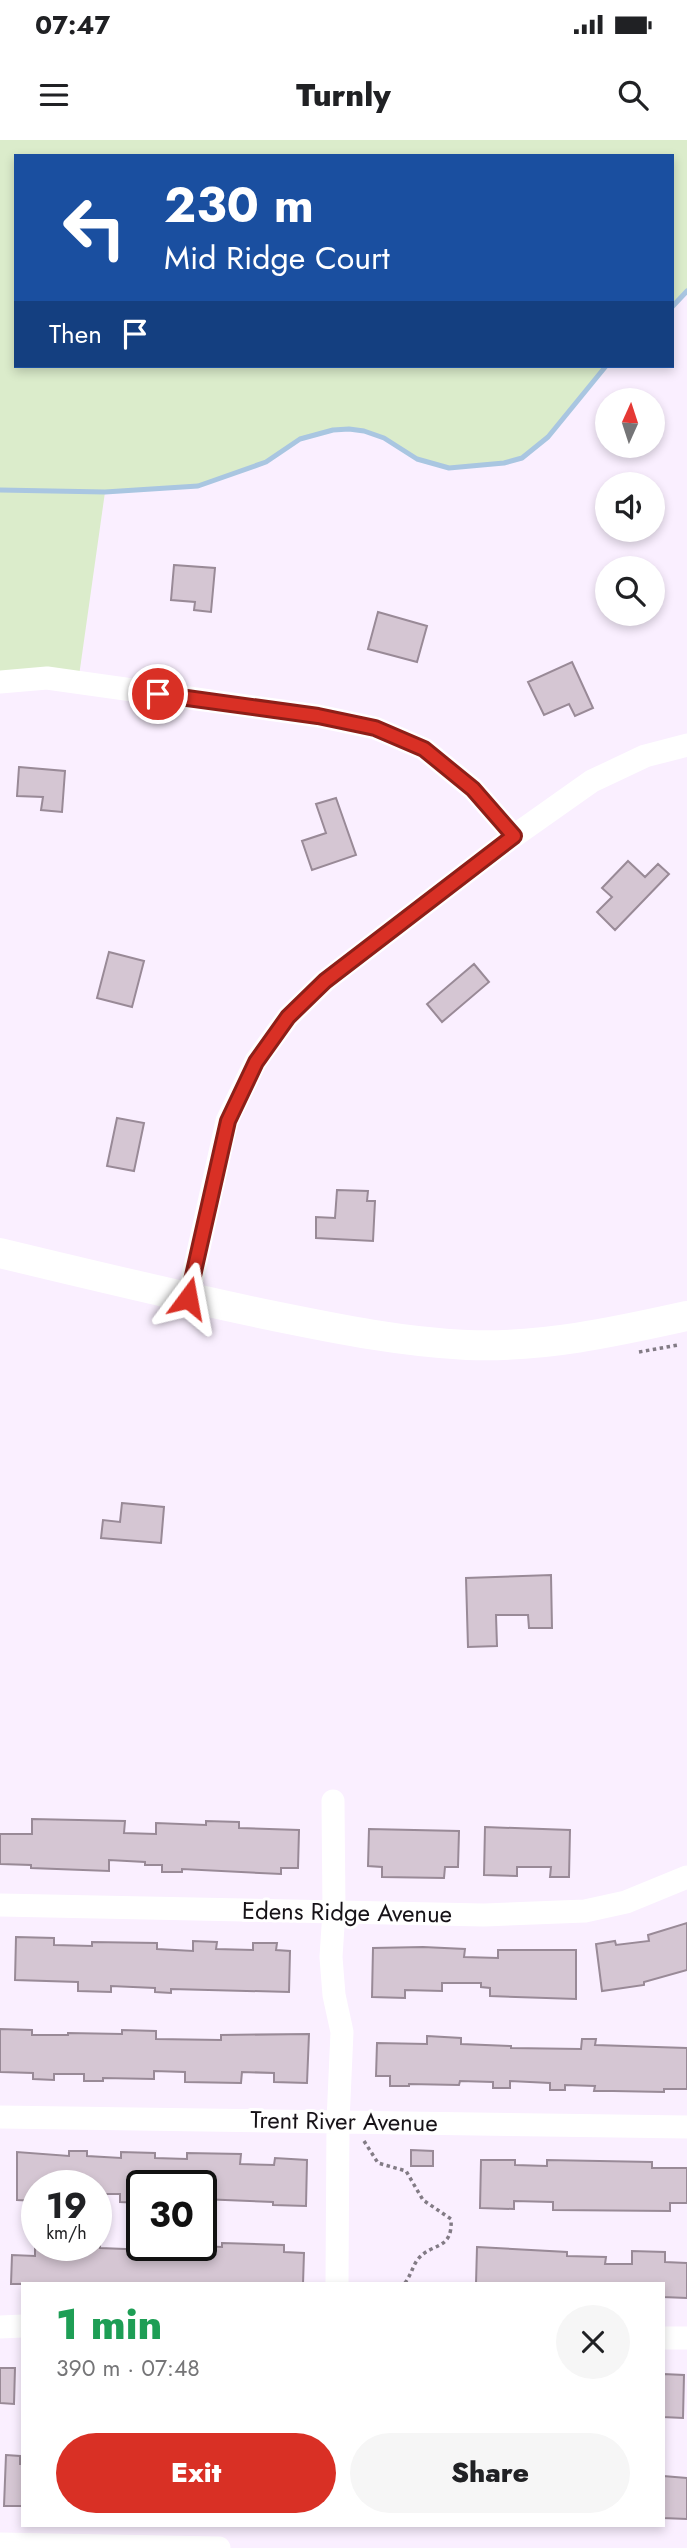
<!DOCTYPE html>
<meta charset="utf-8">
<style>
body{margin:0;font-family:Jost,sans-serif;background:#f6f6f6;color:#202124;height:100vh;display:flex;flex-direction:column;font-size:26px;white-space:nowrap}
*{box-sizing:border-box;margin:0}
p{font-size:23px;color:#757577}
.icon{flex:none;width:38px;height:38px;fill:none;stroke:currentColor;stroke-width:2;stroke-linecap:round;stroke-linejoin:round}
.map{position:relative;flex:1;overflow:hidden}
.details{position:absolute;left:21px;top:2142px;width:644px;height:245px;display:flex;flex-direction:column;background:#fff;border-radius:0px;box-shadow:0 4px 10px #0003}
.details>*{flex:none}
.guide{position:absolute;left:14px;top:14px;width:660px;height:214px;border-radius:0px;box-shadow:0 4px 10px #0003;background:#1a4fa0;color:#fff;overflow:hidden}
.needle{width:46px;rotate:3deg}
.buttons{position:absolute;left:595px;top:248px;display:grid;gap:14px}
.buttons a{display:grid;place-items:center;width:70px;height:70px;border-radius:50%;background:#fff;box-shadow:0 4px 10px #0003;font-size:35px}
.speed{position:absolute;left:21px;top:2030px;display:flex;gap:14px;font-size:35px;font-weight:700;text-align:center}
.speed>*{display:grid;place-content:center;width:91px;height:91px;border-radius:50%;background:#fff;box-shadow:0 4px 10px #0003;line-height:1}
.speed small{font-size:18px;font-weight:400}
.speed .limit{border:4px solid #111;border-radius:10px;background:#fff;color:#111}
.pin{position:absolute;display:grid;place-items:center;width:60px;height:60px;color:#fff;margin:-30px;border:4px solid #fff;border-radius:50%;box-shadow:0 2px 7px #0007}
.me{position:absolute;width:77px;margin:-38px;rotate:13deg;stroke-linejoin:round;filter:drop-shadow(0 0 5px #0008)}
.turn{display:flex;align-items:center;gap:24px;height:147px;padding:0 35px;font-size:32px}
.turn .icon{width:91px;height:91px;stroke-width:2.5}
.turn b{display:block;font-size:49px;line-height:60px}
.then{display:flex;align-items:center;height:66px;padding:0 35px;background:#0003;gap:14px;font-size:26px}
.round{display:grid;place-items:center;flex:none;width:74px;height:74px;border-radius:37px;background:#f6f6f6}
.headline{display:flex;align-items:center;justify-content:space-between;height:119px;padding:0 35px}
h1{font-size:42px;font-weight:800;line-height:52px;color:#1e9e55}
.action{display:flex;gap:14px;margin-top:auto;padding:14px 35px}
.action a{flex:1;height:80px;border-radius:42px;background:#d93025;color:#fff;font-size:28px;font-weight:800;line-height:80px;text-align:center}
.action a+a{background:#f6f6f6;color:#202124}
.status{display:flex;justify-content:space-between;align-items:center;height:49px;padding:0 35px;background:#fff;direction:ltr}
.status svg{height:19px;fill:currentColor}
header{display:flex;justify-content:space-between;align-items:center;height:91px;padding:0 35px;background:#fff;font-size:32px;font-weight:800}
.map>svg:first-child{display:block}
</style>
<div class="status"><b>07:47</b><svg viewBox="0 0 49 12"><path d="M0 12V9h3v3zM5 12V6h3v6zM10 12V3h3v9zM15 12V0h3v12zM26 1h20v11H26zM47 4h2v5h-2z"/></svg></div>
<header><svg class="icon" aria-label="menu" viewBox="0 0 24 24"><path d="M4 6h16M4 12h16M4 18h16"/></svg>Turnly<svg class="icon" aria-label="search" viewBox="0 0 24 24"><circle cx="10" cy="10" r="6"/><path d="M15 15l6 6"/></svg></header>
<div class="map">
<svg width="687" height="2408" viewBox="0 0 687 2408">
<rect width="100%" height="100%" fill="#faefff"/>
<!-- green -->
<path fill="#dbeccb" d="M0,0H687V151L672,167V16H16V226H606L548,297L522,318L504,323L449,328L417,319L384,298L364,291L333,290L300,299L266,322L198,346L105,352L78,543L0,542Z"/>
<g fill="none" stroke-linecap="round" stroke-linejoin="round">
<!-- stream -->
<path stroke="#a9c6e1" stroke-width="5" d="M672,167L687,151
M0,350L105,352L198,346L266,322L300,299L333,290L349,289L364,291L384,298L417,319L449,328L504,323L522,318L548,297L606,226"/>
</g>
<!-- building -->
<path fill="#d5c6d3" stroke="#998a97" stroke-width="2" d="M174,425L215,428L211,472L194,470L195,462L171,460Z
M378,472L427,486L417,522L368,509Z
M572,522L593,568L575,576L569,564L544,575L528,542Z
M19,627L65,631L62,672L41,670L43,657L17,656Z
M336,658L356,715L312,730L302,701L326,693L316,664Z
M628,721L645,737L658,724L669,734L615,790L597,772L612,757L602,748Z
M109,812L144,821L132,867L97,858Z
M474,824L489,842L442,882L427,864Z
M117,978L144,983L134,1031L107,1026Z
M337,1050L368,1051L367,1061H375L373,1101L316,1098V1077L335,1078Z
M122,1363L164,1367L161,1403L101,1398L103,1380L120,1382Z
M551,1435L552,1488H529L528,1475H496L497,1506L468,1507L466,1438Z
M32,1679L125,1681L124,1693L156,1694V1683L206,1685V1681L239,1682V1688L299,1690L298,1728H281V1734L182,1729V1732H162V1725H145V1722L109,1720V1731L31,1728V1725L0,1724V1694H32Z
M485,1687L570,1690L569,1737H550L551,1727H517V1736L484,1735Z
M369,1689L459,1691L458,1727H445L444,1738L382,1737V1727L368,1726Z
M687,1783V1830L644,1842V1845L602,1851L596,1804L615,1801L616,1805L649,1801L648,1795Z
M16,1797L54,1798V1805L92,1806V1802L157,1803V1809L193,1811V1801L217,1802L216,1809L253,1810V1803H277L276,1810L290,1811L289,1852L171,1849V1853L155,1852V1848L111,1846V1852L78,1851V1842L15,1840Z
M423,1807L465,1809L464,1817L498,1818V1810H576V1859L490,1856V1848L481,1847V1843H442V1851L405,1850V1858L372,1857L373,1808Z
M0,1889L32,1890V1895H68V1893L122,1894V1890L156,1891V1899L221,1900V1895L309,1894L307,1943L274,1942V1933L242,1932L241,1943L185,1942V1932L154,1931V1939L103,1938V1941H84V1934H54V1940L33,1939V1933L0,1932Z
M427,1896L461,1898V1904L511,1906V1908L581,1909L582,1899H596L595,1905L687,1908V1949H664V1952L613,1951H594L595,1946L565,1945V1950H550V1943L510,1941V1948H493V1942L460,1941L459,1945L409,1944V1946H390V1936H376L377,1903L427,1904Z
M411,2010L433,2011V2026H411Z
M69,2011H87V2016L121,2018V2012L155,2013V2018L187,2019V2013L241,2014L240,2024L274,2025L275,2018L307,2020L306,2066L273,2065V2062L201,2059V2046H142V2063L120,2062V2054H96V2046H37V2061L17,2060V2012L69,2016Z
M481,2020H515V2025L547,2026V2020L652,2022V2028H687V2063H670V2071L553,2070V2062L514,2061V2069L480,2068Z
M222,2103L284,2105V2112L304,2113L303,2144H11L12,2115L35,2116V2108L100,2105V2108L176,2111V2105L222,2107Z
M477,2107L567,2112V2116L606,2117L605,2124H632V2111L665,2112V2122L687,2123V2158L663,2157V2144H476Z
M0,2228H15L14,2264L0,2263Z
M663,2234L684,2235L683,2278L663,2277Z
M6,2315L20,2316V2324H23V2366H4Z
M663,2336L687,2338V2379L663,2378Z"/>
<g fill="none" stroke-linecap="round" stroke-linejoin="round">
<!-- path -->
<path stroke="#827b85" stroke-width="3.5" stroke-dasharray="3.5 3.5" stroke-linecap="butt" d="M639,1212L678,1205
M364,2001L378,2023L406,2031L423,2060L451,2079C453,2111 432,2102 418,2119C412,2127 411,2136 404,2144"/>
<!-- minor -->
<path stroke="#fff" stroke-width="23" d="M0,542L47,538L318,576L375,588L424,609L473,649L514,696
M188,1158L227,981L256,921L288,877L325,841L514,696L592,641L645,616L687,605
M333,1661L334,1771L331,1817L334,1855L342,1892L338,1981L337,2144
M0,1765L484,1775L585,1771L626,1762L687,1737
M0,1977L687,1987
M0,2187L23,2186
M663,2198H687
M0,2404L219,2408"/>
<!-- major -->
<path stroke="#fff" stroke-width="30" d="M0,1113C91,1135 182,1157 274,1176C338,1189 401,1202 467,1205C542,1208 615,1192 687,1176"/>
</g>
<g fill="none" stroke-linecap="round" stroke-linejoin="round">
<!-- route casing -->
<g stroke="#8d1f18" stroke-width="18">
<path id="route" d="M158,554L318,576L375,588L424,609L473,649L514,696L325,841L288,877L256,922L228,981L188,1158"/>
</g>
<!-- route -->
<use href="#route" stroke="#d93025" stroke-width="12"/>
</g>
<g text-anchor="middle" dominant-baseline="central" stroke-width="6" stroke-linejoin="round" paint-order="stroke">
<!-- street labels -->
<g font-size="24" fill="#171318" stroke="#fff">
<text transform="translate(347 1772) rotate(1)">Edens Ridge Avenue</text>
<text transform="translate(344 1981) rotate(1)">Trent River Avenue</text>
</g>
</g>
</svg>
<div class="buttons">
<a><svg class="needle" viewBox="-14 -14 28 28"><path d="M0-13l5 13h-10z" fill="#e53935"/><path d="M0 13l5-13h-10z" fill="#757577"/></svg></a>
<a><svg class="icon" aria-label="sound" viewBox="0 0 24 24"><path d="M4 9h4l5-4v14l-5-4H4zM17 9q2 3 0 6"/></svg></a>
<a><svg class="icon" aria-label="search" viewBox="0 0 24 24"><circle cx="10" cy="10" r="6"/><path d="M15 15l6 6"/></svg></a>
</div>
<div class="speed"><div>19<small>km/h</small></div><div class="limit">30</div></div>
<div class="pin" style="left:158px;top:554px;background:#d93025"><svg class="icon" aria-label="arrive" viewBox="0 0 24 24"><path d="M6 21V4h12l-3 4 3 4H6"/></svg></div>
<svg class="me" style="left:188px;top:1158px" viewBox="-20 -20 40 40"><path d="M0-17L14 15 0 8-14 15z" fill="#d93025" stroke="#fff" stroke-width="4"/></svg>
<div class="guide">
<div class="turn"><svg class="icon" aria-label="left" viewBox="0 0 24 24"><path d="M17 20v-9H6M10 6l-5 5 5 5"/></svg><div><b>230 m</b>Mid Ridge Court</div></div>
<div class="then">Then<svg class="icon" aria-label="arrive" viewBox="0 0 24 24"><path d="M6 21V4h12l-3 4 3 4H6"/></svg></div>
</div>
<section class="details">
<div class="headline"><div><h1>1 min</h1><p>390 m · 07:48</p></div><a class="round"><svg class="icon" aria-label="close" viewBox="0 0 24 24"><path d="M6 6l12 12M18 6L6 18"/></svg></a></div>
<div class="action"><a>Exit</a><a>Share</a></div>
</section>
</div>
